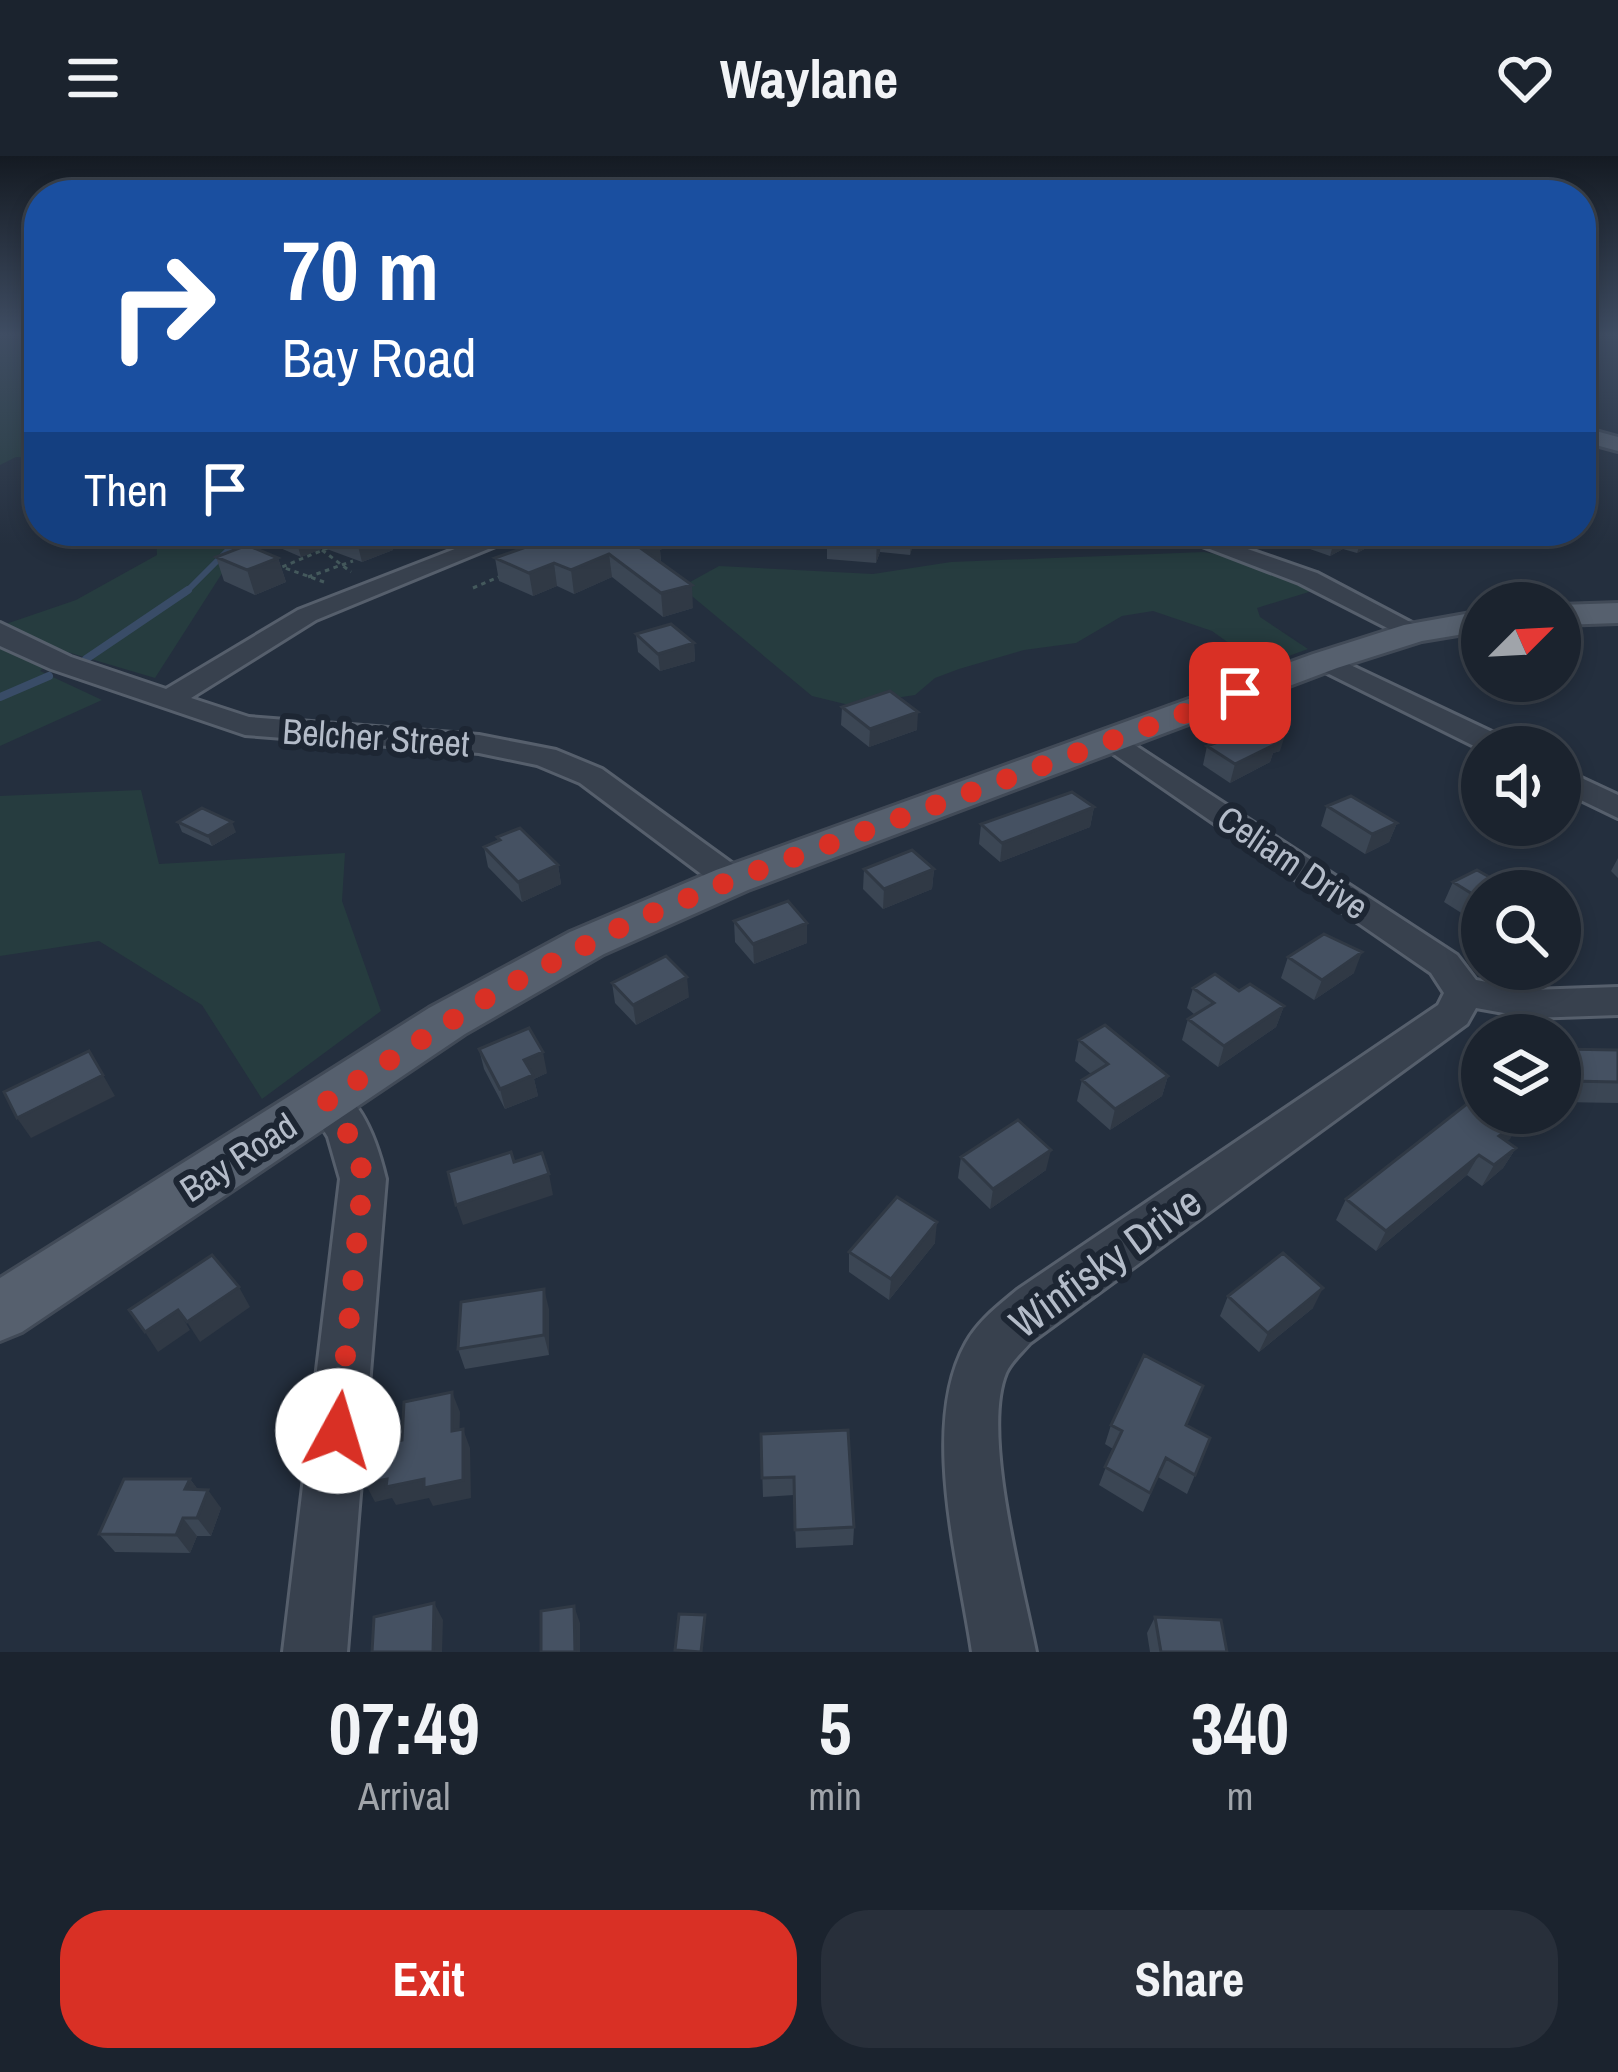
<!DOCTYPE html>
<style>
body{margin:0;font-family:"Archivo Narrow",sans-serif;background:#282f3a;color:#f1f3f6;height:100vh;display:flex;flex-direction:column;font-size:45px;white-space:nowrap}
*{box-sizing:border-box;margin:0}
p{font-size:39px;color:#a0a4aa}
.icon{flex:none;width:66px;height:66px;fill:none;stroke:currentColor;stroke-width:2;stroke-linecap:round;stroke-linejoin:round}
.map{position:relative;height:1496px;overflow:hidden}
.sheet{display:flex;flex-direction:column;background:#1b232e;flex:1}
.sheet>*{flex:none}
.hud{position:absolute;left:24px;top:24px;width:1572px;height:366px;border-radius:48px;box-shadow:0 6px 18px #0003,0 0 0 3px #39404a;background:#1a4fa0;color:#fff;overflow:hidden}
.needle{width:78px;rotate:66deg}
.controls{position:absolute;left:1461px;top:426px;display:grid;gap:24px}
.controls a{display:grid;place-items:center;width:120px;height:120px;border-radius:50%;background:#1b232e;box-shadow:0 6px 18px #0003,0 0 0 3px #39404a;font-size:60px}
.pin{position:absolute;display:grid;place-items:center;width:102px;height:102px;color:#fff;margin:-51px;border-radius:24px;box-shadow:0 6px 18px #0006}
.me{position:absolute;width:132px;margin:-66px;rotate:6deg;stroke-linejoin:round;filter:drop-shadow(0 0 9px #0008)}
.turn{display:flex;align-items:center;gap:42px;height:252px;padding:0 60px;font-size:54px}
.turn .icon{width:156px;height:156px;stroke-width:2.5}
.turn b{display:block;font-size:84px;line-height:102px}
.then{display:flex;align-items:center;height:114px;padding:0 60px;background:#0003;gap:24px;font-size:45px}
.eta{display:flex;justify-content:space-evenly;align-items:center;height:204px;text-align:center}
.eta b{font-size:72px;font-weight:800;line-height:84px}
.cta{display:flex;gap:24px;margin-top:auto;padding:24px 60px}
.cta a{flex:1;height:138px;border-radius:48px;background:#d93025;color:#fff;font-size:48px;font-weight:800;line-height:138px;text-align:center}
.cta a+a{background:#282f3a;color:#f1f3f6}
header{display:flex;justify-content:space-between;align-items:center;height:156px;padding:0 60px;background:#1b232e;font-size:54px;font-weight:800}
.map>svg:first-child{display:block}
</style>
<header><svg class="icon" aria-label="menu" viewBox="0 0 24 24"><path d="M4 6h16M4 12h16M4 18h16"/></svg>Waylane<svg class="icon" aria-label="heart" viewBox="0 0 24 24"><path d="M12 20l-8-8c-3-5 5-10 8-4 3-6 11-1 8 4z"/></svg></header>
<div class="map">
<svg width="1618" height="1496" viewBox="0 0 1618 1496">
<rect width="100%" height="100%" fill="#242f3e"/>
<!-- green -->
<path fill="#263c3f" d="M0,180H39V303L16,301L0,309Z
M156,375H280L228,408L155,522L64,495L40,515L102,544L0,590V470L76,444L157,399Z
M1204,396L1236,402L1312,435L1257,452L1260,461L1308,493L1261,510L1212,475L1153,455L1122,460L1076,487L1024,494L959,513L935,522L915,539L849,549L812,540L681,431L719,410L873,418L951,406Z
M141,634L159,708L345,697L342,745L381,855L262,943L202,849L99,785L0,800V640Z"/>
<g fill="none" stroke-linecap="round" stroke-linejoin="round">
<!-- stream-far1 -->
<path stroke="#394c67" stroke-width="6" d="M185,437L238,384L255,375"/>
<!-- stream -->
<path stroke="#394c67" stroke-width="8" d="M86,503L188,434
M0,541L49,520"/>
<!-- minor casing -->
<g stroke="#565f6c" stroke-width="6">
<path id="minor" d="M501,375H532L316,464L191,542L249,561L479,579L556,594L602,613L744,716L750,724L744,732H720L580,627L537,609L479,597L245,579L51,513L0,490V467L71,501L166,533L298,454Z
M1163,375H1196L1317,417L1429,476L1416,484L1407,482L1299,427Z
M1325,497L1511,585L1515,591L1482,594L1315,511L1311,505L1315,499Z
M1113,575L1457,799L1476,824L1531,834L1618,831V859L1531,862L1476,852L1467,868L1030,1187C1022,1196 1011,1206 1006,1217C981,1277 1023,1430 1036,1496H972C959,1407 920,1269 966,1187C978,1165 998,1150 1017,1134L1438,849L1444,837L1431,817L1102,590L1098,584Z
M1560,612L1618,639V662L1560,634Z
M327,927C362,939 378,989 386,1023L347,1496H283L340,1023L328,981L305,944L312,932Z"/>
</g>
<!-- major casing -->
<g stroke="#414a57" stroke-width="6">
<path id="major" d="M1581,271L1618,281V295L1581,285Z
M1618,447V467L1560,469V449Z
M1482,455V475L1422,485L1337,512L748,734L604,798L465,878L22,1176L0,1185V1122L429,852L570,776L716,714L1313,498L1404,469Z"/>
</g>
<!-- path -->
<path stroke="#44595c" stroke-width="3" stroke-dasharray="4.5 4.5" stroke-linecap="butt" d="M322,394L351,416
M308,421L353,405
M324,426L282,411L330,391
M473,432L501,420"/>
<!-- minor -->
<use href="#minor" fill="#38414e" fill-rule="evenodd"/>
<!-- major -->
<use href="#major" fill="#56606e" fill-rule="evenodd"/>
</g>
<!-- wall -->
<path fill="#3b4654" d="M267,375H388L393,394L362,406L324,392L301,401L271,388Z
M829,375H917L910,399L880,396L876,407L827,403V379Z
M1246,375H1398L1357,397L1343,393L1330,400L1287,385L1279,389Z
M664,392L660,394L661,407L693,452L663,461L612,421L574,438L557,430L533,440L499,425L495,402Z
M216,401L278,402L286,426L255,439L224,425Z
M636,478L694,487L695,505L660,515L638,496Z
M842,551L917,574L869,591L841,569Z
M1225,575L1280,595L1273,597L1270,606L1230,627L1203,609L1207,590L1223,584Z
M1327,650L1397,667L1389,686L1365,698L1321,670Z
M1094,651L1090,671L1000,706L979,688L981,668Z
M178,666L236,676L212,690L182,676Z
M497,681L558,709L561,728L522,746L488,711L484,691L498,685Z
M1618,702V722L1611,715Z
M864,713H934L932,733L883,753L863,733Z
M1453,726L1482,735V770L1444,746Z
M734,765L807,787L754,808L735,786Z
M1288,801L1354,817L1314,844L1281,822Z
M612,827L689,841L636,869L615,847Z
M1193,832L1239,835L1284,850L1276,871L1218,911L1182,884L1188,863L1195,859L1187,852Z
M1079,884L1168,920L1162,940L1110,974L1077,945L1082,924L1091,918L1075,905Z
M479,893L547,917L534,923L538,940L505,953L484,913Z
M1560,893L1618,894V947L1560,946Z
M1510,983L1507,985L1516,992L1503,1012L1482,1030L1467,1019L1376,1095L1336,1064L1346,1043Z
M961,1001L1046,1014L990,1053L958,1022Z
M935,1087L889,1144L849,1116V1096Z
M1228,1140L1313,1152L1259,1196L1220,1160Z
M549,1153V1199L465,1213L458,1193Z
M1111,1269H1186L1195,1319L1187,1338L1158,1321L1143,1356L1099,1329L1113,1293L1105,1288Z
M761,1278L854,1371L853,1389L796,1392L794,1339L763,1341Z
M190,1323L198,1334L221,1352L211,1380H197L190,1397L115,1396L99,1378Z
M1155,1461L1227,1496H1150L1147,1477Z"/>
<!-- shaded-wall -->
<path fill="#303945" d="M299,375H319L324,392L301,401L294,377Z
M370,375H388L393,394L362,406L356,382Z
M650,375H663L664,392L660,394L661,409L644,416L641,379Z
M881,375L880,396L876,407L877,383Z
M912,375H917L910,399Z
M1283,375H1290L1287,385L1279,389Z
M1342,375H1348L1343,393L1330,400L1336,378Z
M1398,375L1357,397L1364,376Z
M609,398L612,421L574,438L571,414Z
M278,402L286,426L255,439L247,414Z
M554,407L557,430L533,440L529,417Z
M692,429L693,452L663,461L661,437Z
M694,487L695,505L660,515L658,498Z
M918,556L917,574L869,591L870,573Z
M1286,576L1280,595L1273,597L1270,606L1230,627L1235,608L1268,583Z
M1094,651L1090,671L1000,706L1002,687Z
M232,666L236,676L212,690L208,680Z
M1397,667L1389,686L1365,698L1372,678Z
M558,709L561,728L522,746L518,726Z
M934,713L932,733L883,753L884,733Z
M807,767V787L754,808L753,788Z
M1362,796L1354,817L1314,844L1322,824Z
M687,821L689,841L636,869L633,849Z
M1284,850L1276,871L1218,911L1224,890Z
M543,896L547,917L534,923L538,940L505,953L500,933L524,904Z
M103,919L115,940L31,982L17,962Z
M1168,920L1162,940L1110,974L1115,953Z
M1522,963L1510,983L1487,1001L1499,980Z
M1516,992L1503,1012L1482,1030L1494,1009Z
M1051,994L1046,1014L990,1053L993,1033Z
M1479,999L1467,1019L1376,1095L1386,1075Z
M549,1018L553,1039L463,1069L456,1049Z
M937,1066L935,1087L889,1144L891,1123Z
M239,1131L250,1151L200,1186L187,1166Z
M1323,1132L1313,1152L1259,1196L1268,1177Z
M544,1133L549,1153V1199L544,1179Z
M178,1154L190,1174L158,1196L145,1176Z
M452,1236L460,1256L459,1294L452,1275Z
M463,1273L470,1292L471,1342L433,1350L429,1342L396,1349L392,1342L375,1346L365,1327L387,1323Z
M190,1323L204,1341L185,1333Z
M208,1334L221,1352L211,1380L197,1362Z
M183,1362L197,1380L190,1397L176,1379Z
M434,1447L443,1464L442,1496H433Z
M574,1450L580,1467V1496H575Z"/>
<!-- building -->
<path fill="#455162" stroke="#303945" stroke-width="3" d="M336,375H375L356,382Z
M571,375H650L641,379L659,386L642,393L692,429L661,437L609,398L571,414L554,407L529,417L495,402Z
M829,375H880L877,383L827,379Z
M247,389L278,402L247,414L216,401Z
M671,468L694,487L658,498L636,478Z
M890,535L918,556L870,573L842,551Z
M1262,562L1286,576L1268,583L1276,588L1235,608L1207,590L1234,580L1225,575Z
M1072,636L1094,651L1002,687L981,668Z
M1351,640L1397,667L1372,678L1327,650Z
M202,652L232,666L208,680L178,666Z
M520,672L558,709L518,726L484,691L500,684L497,681Z
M912,694L934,713L884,733L864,713Z
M1477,714L1514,735H1482V744L1453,726Z
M788,745L807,767L753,788L734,765Z
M1324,778L1362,796L1322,824L1288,801Z
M666,800L687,821L633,849L612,827Z
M1215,818L1239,835L1250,828L1284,850L1224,890L1188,863L1214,847L1193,832Z
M1105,869L1168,920L1115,953L1082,924L1108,908L1079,884Z
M529,872L543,896L524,904L533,919L500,933L479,893Z
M1560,893L1618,894V926L1569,925L1560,910Z
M89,895L103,919L17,962L4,936Z
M1482,936V957H1514L1522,963L1499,980L1516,992L1494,1009L1479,999L1386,1075L1346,1043Z
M1018,964L1051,994L993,1033L961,1001Z
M511,996L514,1006L542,997L549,1018L456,1049L448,1016Z
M897,1041L937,1066L891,1123L849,1096Z
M1283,1097L1323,1132L1268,1177L1228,1140Z
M212,1099L239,1131L187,1166L178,1154L145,1176L129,1154Z
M544,1133V1179L458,1193L461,1146Z
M1144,1199L1203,1230L1186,1269L1210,1282L1195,1319L1166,1302L1150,1337L1105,1311L1122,1275L1111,1269Z
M452,1236V1275L463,1273V1324L424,1332V1323L386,1331L387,1323L365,1327L366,1303L386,1299L387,1288L402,1284L404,1246Z
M848,1274L854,1371L795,1374L794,1321L762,1322L761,1278Z
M124,1323H190L185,1333L208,1334L197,1362H183L176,1379L99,1378Z
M434,1447L433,1496H372L374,1461Z
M574,1450L575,1496H541V1455Z
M679,1458L705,1459L701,1496L675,1494Z
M1155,1461L1221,1464L1227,1496H1161Z"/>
<!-- sky -->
<linearGradient id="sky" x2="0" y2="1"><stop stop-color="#141a22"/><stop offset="0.46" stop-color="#3f4d63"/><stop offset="1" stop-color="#3f4d63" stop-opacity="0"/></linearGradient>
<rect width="1618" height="389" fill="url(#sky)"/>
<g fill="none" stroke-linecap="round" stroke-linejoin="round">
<!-- route -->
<path stroke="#d93025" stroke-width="21" stroke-dasharray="0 37.8" d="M338,1275L363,1023L358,994L327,944L499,834L631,766L732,724L1240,537"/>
</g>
<g text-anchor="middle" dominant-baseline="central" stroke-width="12" stroke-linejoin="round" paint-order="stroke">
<!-- street labels -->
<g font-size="36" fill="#b4bcc9" stroke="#1d2633">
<text transform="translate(376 581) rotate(4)">Belcher Street</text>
<text transform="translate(1293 706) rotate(34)">Celiam Drive</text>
<text transform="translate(238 1001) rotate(-33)">Bay Road</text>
</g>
<!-- near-street labels -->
<g font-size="42" fill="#b4bcc9" stroke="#1d2633">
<text transform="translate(1105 1106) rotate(-36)">Winfisky Drive</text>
</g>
</g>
</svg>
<div class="controls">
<a><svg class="needle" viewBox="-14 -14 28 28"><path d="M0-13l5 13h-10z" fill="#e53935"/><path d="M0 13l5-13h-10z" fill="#a0a4aa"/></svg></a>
<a><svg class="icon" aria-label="sound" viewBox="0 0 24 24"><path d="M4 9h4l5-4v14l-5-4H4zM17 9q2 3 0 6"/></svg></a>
<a><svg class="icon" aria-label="search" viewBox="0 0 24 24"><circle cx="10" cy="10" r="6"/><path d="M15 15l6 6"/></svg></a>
<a><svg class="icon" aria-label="layers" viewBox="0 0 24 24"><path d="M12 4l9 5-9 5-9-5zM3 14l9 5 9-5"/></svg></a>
</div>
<div class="pin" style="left:1240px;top:537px;background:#d93025"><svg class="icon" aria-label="arrive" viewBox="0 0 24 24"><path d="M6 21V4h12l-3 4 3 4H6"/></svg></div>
<svg class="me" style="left:338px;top:1275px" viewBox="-20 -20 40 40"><circle r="19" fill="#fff"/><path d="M0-13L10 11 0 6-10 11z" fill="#d93025"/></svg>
<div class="hud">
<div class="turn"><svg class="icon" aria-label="right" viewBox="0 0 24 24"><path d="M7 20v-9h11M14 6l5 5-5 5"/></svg><div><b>70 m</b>Bay Road</div></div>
<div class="then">Then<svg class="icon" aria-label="arrive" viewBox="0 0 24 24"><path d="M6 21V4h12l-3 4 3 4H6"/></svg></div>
</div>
</div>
<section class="sheet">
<div class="eta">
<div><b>07:49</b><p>Arrival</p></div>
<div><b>5</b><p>min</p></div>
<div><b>340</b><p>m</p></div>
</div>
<div class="cta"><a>Exit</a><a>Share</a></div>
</section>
